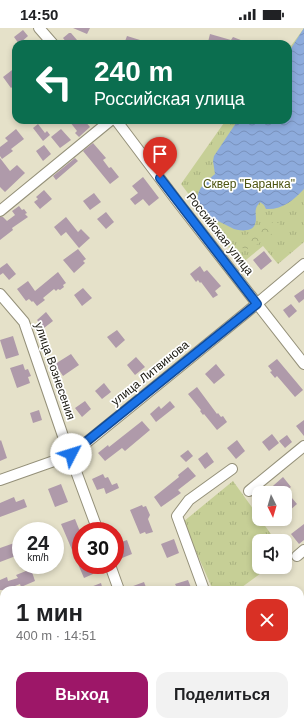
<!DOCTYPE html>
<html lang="ru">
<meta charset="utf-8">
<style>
body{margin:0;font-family:Helvetica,sans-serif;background:#f2f2f2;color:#202124;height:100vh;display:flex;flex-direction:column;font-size:15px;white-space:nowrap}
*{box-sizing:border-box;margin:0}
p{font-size:13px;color:#757577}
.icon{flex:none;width:22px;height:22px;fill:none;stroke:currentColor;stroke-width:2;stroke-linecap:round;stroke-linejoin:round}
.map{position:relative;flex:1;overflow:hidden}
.sheet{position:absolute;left:0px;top:558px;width:304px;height:140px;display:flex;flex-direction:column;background:#fff;border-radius:12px 12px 0 0;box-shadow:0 2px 6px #0003}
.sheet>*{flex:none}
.hud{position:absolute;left:12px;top:12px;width:280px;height:84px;border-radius:12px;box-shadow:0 2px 6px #0003;background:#0b6e4f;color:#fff;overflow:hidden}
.needle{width:26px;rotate:175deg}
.tools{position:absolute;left:252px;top:458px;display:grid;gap:8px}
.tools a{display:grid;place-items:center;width:40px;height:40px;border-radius:8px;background:#fff;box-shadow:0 2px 6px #0003;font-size:20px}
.speed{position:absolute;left:12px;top:494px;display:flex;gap:8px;font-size:20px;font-weight:700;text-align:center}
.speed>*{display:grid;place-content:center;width:52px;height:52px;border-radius:50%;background:#fff;box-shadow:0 2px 6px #0003;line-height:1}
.speed small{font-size:10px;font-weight:400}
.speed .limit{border:6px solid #d22;background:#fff;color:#111}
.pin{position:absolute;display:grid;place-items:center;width:34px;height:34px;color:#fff;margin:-41px -17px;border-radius:50% 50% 50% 0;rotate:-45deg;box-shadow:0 0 4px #0007}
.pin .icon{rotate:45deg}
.me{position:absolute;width:44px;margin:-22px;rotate:50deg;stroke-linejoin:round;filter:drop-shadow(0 0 3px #0008)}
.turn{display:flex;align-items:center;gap:14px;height:84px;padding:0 16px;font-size:18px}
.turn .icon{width:52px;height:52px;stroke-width:2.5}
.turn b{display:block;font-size:28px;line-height:34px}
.round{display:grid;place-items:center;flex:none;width:42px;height:42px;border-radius:12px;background:#f2f2f2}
.summary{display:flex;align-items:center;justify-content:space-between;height:68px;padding:0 16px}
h1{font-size:24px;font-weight:600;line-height:30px}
.primary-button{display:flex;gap:8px;margin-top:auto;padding:8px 16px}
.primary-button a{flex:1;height:46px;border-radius:12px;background:#9d1768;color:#fff;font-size:16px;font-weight:600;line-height:46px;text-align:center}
.primary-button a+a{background:#f2f2f2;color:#202124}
.status{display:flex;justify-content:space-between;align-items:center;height:28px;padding:0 20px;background:#fff;direction:ltr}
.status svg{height:11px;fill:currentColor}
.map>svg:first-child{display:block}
</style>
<div class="status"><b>14:50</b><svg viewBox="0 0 49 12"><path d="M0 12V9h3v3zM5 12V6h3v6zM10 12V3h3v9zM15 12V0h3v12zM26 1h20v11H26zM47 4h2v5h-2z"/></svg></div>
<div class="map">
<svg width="304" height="698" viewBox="0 0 304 698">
<defs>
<pattern id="grass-tufts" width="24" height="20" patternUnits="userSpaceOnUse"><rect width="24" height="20" fill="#c6cf96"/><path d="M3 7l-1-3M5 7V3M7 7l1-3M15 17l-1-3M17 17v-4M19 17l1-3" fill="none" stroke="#a9b180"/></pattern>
<pattern id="forest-crowns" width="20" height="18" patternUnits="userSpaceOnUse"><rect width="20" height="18" fill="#c6cf96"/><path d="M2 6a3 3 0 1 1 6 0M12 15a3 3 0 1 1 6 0" fill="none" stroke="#a9b180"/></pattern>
<pattern id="water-waves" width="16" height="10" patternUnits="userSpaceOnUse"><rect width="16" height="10" fill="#8dabdc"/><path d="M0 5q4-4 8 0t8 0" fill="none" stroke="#7992bc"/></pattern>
</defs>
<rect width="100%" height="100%" fill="#e5e1c9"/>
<!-- grass -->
<path fill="url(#grass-tufts)" d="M304,0V214L278,236L263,218L241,236L181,156L226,92H288V22Z
M233,453L259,489V491H260L276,513H259V539H269L268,540L238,562H213L183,494Z"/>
<!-- forest -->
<path fill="url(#forest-crowns)" d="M273,194H278L280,195L279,200C275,204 270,207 265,210C256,217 247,227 237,216C239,208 264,198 273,194Z"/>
<!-- water -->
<path fill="url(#water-waves)" d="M304,0V161C294,172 282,182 266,181L264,177L260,174C252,183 258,187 255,196C253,204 240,203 234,201L208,188L198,178C195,161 204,156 215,146L213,133L214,128L238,92H288V25Z"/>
<!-- building -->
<path fill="#af9aaa" d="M73,0H90L87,6Z
M23,2L28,8L19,16L14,9Z
M69,5H71L77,12L72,16L70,13L67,15L63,10Z
M210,6L231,12L233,9L251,16H214L208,14Z
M127,8L140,12L139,16H124Z
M16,39V56L11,60L3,49Z
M73,92H84L90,99L79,109L75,105L77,103L70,94Z
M38,96L45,105L47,103L50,107L43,113L33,100Z
M16,101L24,111L11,121L13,123L2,131L0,128V119L8,113L5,110Z
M61,101L71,112L60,120L51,109Z
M93,115L106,130L103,132L109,140L111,139L119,149L110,156L83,123Z
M44,117L51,126L43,133L36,123Z
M0,130L10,143L17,137L25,145L5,164L0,159Z
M75,130L78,133L56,152L53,148Z
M143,149L159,170L149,178L143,171L135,177L130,171L138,165L132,158Z
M44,162L52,171L40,181L34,174L38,171L36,169Z
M94,165L101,174L90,182L83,173Z
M19,178L22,182L24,181L27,185L25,186L28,189L12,200L13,202L0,212V189H3L7,193L15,187L12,183Z
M106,184L114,194L106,201L97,191Z
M66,189L78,204L81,201L90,210L79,220L66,204L61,208L54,199Z
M78,221L86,231L83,233L85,235L74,245L63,232Z
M264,223L272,233L261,242L253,232Z
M7,235L16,246L9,252L3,245L0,247V240Z
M200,238L204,244L207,242L221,258L215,263L218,267L213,270L201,254L200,255L198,252L196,254L190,246Z
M58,244L66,255L63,257L64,259L60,262L58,261L56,263L54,261L43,270L45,272L37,278L33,273L32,274L29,271L26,273L17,261L28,253L35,263Z
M83,260L92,270L82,278L74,267Z
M304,261V271L299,275L294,268Z
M291,276L297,283L289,290L283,282Z
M46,284L53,293L44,300L37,292Z
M117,302L125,312L116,320L107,309Z
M13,308L19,327L6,331L0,312Z
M71,326L79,337L63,348L55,336Z
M136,329L145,339L135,347L127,337Z
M277,331L303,362L295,369L277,348L275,350L270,344L272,343L268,338Z
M23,336L25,342L28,341L31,348L28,349L30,355L17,360L10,340Z
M216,336L225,347L214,356L205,346Z
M104,355L111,364L102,371L95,363Z
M197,359L217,386L218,385L221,389L223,388L227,394L217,402L204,386L203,387L200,383L201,382L188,366Z
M85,373L91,381L82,389L75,380Z
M170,373L175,379L156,394L150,386L159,378L161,381Z
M39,382L42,392L33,395L30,385Z
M304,392V408L296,398Z
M142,393L150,402L125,423L122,420L105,433L98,425L108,417L109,419Z
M272,406L279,415L269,423L262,414Z
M287,407L292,414L285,420L279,413Z
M1,412L7,430L0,433V413Z
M237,412L245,423L236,431L227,420Z
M188,422L193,428L186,434L180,428Z
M207,424L214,434L205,441L198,431Z
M188,439L196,448L178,462L181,465L161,479L154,469L179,449L178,447Z
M103,446L105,450L108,449L112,457L117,455L119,460L106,466L104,460L97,462L92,451Z
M283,449L291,459L286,463L297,476L289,483L285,479V465H265Z
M61,456L68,474L55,479L48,461Z
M14,469L16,474L24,471L27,479L0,489V475Z
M142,477L143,479L146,478L150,487L148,491L153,504L146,506L145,504L140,506L130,482Z
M75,491L81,506V510L76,511L81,523V537H93L95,542L92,543L93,546L84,550L61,496Z
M304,496V512L299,516L291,506Z
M174,511L179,525L167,530L161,516Z
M127,512L132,526L122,530L116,516Z
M20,513L21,517V526L0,534V520Z
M34,537H52V538L37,543Z
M31,541L35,553L21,559L20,556L10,560V562H0V552L7,549L8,553L18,550L16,547Z
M188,552L192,562H167L176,558L175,556Z
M144,554L147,562H125V561Z
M101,555L103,562H83Z"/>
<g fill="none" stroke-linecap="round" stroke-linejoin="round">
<!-- minor casing -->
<g stroke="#949079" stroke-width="12">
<path id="minor" d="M39,0L53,16
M116,92L177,173L304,336
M0,183L111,92
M0,266L24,294L64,411L98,503
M0,452L71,427L247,284L304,236
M249,463L304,418
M297,528L304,522
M110,537L119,562
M204,562L177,488L189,472L232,441
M0,679L4,690
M167,694L169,698
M254,694L256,698
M14,698L25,694"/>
</g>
<!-- minor -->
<use href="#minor" stroke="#fff" stroke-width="10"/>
</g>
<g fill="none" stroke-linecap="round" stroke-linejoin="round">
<!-- route casing -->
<g stroke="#114b97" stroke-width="10">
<path id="route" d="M71,426L257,276L160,150"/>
</g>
<!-- route -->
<use href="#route" stroke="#1a73e8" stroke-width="7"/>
</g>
<g text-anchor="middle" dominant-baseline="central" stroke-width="3.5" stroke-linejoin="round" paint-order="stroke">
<!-- park labels -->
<g font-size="12" fill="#4e5512" stroke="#fff">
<text x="249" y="156">Сквер "Баранка"</text>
</g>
<!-- street labels -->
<g font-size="12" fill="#17160d" stroke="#fff">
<text transform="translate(220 206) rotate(52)">Российская улица</text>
<text transform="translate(55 343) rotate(71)">улица Вознесения</text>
<text transform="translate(150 345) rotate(-39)">улица Литвинова</text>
</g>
</g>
</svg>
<div class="tools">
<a><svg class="needle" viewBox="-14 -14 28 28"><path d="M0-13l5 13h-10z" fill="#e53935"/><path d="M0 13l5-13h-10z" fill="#757577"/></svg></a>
<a><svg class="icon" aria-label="sound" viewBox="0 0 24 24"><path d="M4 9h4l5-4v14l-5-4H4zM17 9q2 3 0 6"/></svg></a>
</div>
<div class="speed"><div>24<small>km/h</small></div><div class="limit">30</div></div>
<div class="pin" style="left:160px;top:150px;background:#d93025"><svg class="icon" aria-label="arrive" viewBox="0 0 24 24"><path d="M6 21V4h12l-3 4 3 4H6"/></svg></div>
<svg class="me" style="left:71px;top:426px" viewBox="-20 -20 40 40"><circle r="19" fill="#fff"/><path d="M0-13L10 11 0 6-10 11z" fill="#1a73e8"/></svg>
<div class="hud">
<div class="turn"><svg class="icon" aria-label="left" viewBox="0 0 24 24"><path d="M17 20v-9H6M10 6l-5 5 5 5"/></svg><div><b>240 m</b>Российская улица</div></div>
</div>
<section class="sheet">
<div class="summary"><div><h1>1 мин</h1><p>400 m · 14:51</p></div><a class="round" style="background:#d93025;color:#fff"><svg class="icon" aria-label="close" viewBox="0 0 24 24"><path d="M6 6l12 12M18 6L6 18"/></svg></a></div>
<div class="primary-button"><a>Выход</a><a>Поделиться</a></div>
</section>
</div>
